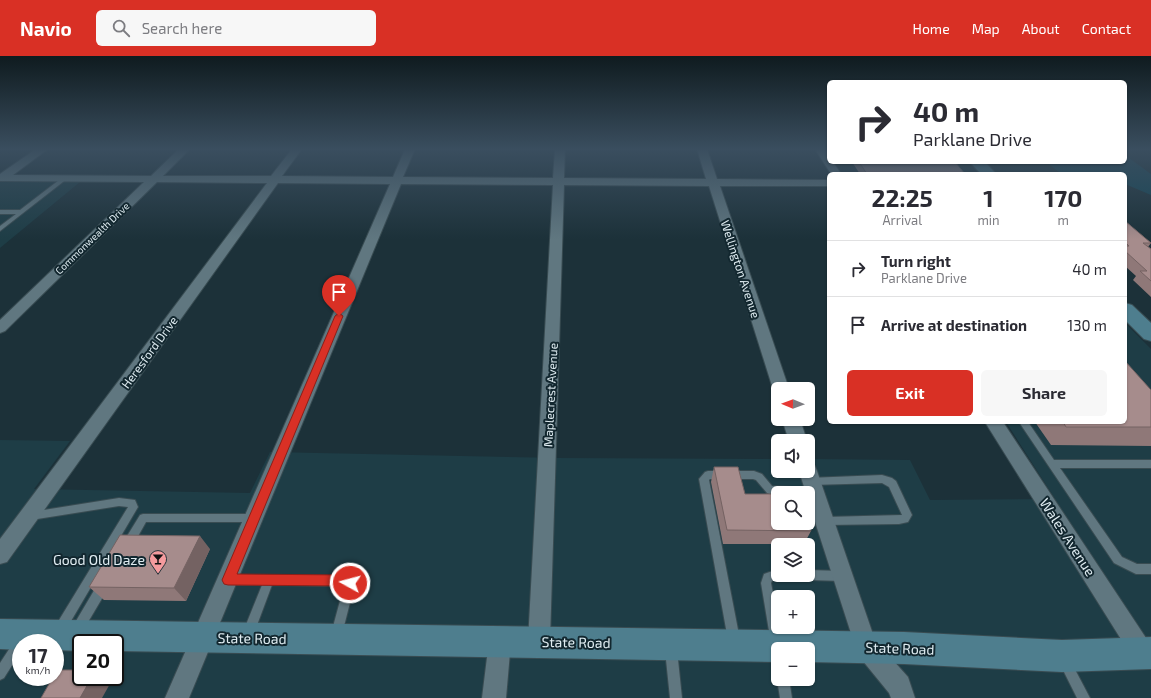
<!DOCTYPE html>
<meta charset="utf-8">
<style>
body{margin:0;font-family:"Exo 2",sans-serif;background:#f7f7f7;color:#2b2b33;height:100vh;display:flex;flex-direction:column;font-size:15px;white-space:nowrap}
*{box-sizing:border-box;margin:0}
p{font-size:13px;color:#7c7c81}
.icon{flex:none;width:22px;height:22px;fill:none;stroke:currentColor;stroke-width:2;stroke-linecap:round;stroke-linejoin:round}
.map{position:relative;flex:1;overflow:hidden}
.panel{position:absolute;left:827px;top:116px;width:300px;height:252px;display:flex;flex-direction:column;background:#fff;border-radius:6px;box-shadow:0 1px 3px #0004}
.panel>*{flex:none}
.banner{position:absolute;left:827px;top:24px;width:300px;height:84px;border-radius:6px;box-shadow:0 1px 3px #0004;background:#fff;color:#2b2b33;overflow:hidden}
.needle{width:26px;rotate:271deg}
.controls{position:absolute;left:771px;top:326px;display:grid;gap:8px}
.controls a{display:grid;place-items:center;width:44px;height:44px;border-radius:6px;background:#fff;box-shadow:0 1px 3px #0004;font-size:20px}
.speed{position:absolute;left:12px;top:578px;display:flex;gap:8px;font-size:20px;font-weight:700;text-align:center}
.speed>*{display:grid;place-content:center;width:52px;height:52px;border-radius:50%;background:#fff;box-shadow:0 1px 3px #0004;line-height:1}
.speed small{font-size:10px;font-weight:400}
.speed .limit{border:2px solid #111;border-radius:6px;background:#fff;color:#111}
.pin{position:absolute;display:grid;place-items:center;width:34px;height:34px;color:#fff;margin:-41px -17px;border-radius:50% 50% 50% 0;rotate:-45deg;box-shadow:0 0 4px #0007}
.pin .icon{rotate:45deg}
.me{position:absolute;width:44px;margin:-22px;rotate:277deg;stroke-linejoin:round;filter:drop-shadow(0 0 3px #0008)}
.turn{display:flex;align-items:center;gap:14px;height:84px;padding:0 20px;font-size:18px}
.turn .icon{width:52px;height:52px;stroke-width:2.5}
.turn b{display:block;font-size:28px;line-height:34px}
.eta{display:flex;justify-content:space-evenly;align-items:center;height:68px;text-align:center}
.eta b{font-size:24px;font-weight:700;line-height:28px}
.primary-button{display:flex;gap:8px;margin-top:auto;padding:8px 20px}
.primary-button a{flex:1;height:46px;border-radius:6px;background:#d93025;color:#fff;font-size:16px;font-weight:700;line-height:46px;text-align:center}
.primary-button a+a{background:#f7f7f7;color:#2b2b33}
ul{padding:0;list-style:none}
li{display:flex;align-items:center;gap:12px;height:56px;padding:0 20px;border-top:1px solid #e1e1e2}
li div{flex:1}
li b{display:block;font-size:15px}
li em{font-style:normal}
header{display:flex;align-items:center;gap:24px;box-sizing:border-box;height:56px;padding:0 20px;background:#d93025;color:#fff}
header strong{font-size:19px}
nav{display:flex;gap:22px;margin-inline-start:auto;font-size:14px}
.search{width:280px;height:36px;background:#f7f7f7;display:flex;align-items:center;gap:10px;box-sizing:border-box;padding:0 14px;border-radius:6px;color:#7c7c81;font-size:15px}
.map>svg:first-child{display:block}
</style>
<header>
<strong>Navio</strong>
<div class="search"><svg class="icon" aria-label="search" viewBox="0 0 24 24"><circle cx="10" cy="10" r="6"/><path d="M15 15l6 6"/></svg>Search here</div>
<nav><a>Home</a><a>Map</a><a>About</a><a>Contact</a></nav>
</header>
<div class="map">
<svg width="1151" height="642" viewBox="0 0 1151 642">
<rect width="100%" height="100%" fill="#1c3139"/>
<!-- built -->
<path fill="#1e3d46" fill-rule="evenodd" d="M83,122L80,126L0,192V124Z
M1125,267L1151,293V642H0V384L70,385L34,433L250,437L270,396L560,402L778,403V415H808V403L910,404L930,444L1055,443L1006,366H1125ZM778,437H808V467H778ZM778,489H808V519H778ZM778,541H808V571H778ZM21,587H55V621H21ZM81,587H115V621H81ZM778,593H808V623H778Z"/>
<!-- green -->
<path fill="#134656" d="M1125,99L1151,118V139L1125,128V118H1070L1059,116L1046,106H1125Z"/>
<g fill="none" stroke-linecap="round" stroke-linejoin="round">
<!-- lane casing -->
<g stroke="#394c52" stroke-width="2">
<path id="lane" d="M63,121L68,122L0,175V170L16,158H0V154H20Z
M1019,366H1028L1054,404H1151V412H1060L1122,501L1137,508H1151V518H1136L1114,507Z
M708,415H754L762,418L772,430L814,432L817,433L819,436L817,439L808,440V437L770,438L767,437L756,424L753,423H710L709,424L740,584L738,588L734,590L730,588L728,584L699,423L705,416Z
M882,419L892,422L896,425L912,459L908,466L899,468L825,469L822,468L820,465L822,462L825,461L902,459L889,431L882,427L811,429L808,428L806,425L808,422Z
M119,442L135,444L138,451L64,577L60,579L56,577L54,573L56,569L128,451L119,450L31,464L28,463L26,460L28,457L31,456Z
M143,458H254L257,459L259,462L257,465L254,466H146L132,491L128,493L124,491L123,488L124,485L140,459Z
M778,513V519H783L782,521L772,525L771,527L778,562V571H780L784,593H778V599L774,597L772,593L761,527L764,518Z
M808,514L842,515L846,517L847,520L846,523L842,525L808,524L804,522L803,519H808Z
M229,519L347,520C351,522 353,523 355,527L341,582L337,584L333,582L331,578L344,530L272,529L253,580L249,582L245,580L243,576L262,529H229L225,527L224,524L225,521Z
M103,525L107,526L108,530L107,534L81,578L77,580L73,578L71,574L73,570L99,526Z
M21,579L25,581L27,585L26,587H21V595L4,622L0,624V607L17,581Z
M671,588L675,590L677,594L682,642H670L665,594L667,590Z
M1065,600L1069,602L1090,642H1077L1059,606L1061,602Z
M778,621V623H789L792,642H780L777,623Z"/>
</g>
<!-- street casing -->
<g stroke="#394c52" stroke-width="2">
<path id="street" d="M36,93H48L13,119L151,120L179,93H190L163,120H271L292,93H302L282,120L393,121L405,93H415L403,121L553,122L555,93H565L564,122L706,123L697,93H707L717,123L829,124V130H720L789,333H778V338L775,337L773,333L709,130L564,129L550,585L547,593L539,596L531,593L528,585L553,129L401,128L189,642H165L390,128L278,127L7,506L0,508V483L267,127L157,126L5,275L0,277V264L144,126L0,125V118Z
M815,93H825L829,99V106H833L841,118H831Z
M782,363H800L807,385H789Z
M985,366H1003L1150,588V604L1142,608L1134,604Z
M808,408L815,410L817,415L875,584L908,621L915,642H891L889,637L858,599L808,444V437H806L799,415H808Z
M500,574L508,577L511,585L506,642H482L489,585L492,577Z"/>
</g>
<!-- secondary casing -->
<g stroke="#394c52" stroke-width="2">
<path id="secondary" d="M970,106H985L996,118H981Z
M1125,247L1132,249L1151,267V285L1144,283L1125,264Z
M0,563L904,576L1062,584L1151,581V613L1062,616L904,608L808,606V593H778V606L115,595V587H81V595L55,594V587H21V594L0,593Z"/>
</g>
<!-- lane -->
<use href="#lane" fill="#607780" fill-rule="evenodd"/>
<!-- street -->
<use href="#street" fill="#607780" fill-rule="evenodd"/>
<!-- secondary -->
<use href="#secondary" fill="#4e7e8e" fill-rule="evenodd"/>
</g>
<!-- wall -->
<path fill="#8f7878" d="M852,106H955L965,118H860Z
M1125,165L1151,187L1148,191L1151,193V241L1133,224L1136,220L1125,210Z
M1151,334V390L1051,389L1035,366H1125Z
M714,411L745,438L811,475L804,488H723L711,426Z
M210,493L186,545L104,544L89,531Z"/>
<!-- shaded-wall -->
<path fill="#746262" d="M200,480L210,493L186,545L174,532Z
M92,621H104L111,626L102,642H80Z"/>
<!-- building -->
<path fill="#a68c8c" stroke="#746262" d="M859,106H955L965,118H867Z
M1125,165L1151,187H1143L1151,193V225L1140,215H1147L1125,195V190H1129L1125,186Z
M1125,305L1151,334V371H1066L1063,366H1125Z
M714,411H738L745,438H778V467H808V466L811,475L727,474Z
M120,479L200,480L174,532L89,531Z
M57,614H81V621H92L80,642H41L53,621H55V618Z"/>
<!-- sky -->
<linearGradient id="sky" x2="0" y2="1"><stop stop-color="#0f1b1f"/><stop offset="0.51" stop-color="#3a4e5f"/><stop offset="1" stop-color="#3a4e5f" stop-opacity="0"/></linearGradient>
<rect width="1151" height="183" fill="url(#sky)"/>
<!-- route -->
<path fill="#d93025" stroke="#8d1f18" d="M339,257L343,260L237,518L347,519L354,523L356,527L354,531L350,532L345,530L228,529L224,528L222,524L335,260Z"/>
<!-- icons -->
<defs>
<g id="bar-pin" transform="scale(0.9)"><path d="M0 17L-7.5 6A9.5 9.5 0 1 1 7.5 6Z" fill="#f59b9e" stroke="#12272f"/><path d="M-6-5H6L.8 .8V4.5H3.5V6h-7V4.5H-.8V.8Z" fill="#111"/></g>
</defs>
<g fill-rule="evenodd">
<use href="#bar-pin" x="158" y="503"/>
</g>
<g text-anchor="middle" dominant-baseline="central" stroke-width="4" stroke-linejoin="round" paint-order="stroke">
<!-- far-street labels -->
<g font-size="10" fill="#e0edf2" stroke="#12272f">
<text transform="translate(92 182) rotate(-44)">Commonwealth Drive</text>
</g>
<!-- street labels -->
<g font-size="12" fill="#e0edf2" stroke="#12272f">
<text transform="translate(741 213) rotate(72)">Wellington Avenue</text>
<text transform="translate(149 296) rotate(-54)">Heresford Drive</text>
<text transform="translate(550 339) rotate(-87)">Maplecrest Avenue</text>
</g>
<!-- near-street labels -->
<g font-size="14" fill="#e0edf2" stroke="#12272f">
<text transform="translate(1068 481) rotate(57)">Wales Avenue</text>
<text transform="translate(252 582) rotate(1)">State Road</text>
<text transform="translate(576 586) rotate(1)">State Road</text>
<text transform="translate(900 592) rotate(2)">State Road</text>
</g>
<!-- near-poi labels -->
<g font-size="14" fill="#e0edf2" stroke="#12272f" text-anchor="end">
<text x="145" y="503">Good Old Daze</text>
</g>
</g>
</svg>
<div class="controls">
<a><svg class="needle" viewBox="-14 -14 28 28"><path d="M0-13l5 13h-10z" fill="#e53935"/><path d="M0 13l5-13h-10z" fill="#7c7c81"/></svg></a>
<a><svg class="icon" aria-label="sound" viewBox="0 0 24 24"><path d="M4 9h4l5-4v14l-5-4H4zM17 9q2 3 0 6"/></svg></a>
<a><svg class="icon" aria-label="search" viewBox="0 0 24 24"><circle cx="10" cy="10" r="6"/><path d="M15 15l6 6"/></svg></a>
<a><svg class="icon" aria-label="layers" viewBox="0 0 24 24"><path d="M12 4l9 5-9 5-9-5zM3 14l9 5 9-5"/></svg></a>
<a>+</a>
<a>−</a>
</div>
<div class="speed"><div>17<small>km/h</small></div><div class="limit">20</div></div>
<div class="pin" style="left:339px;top:260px;background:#d93025"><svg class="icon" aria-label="arrive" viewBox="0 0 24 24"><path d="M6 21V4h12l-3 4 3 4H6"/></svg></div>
<svg class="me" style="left:350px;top:527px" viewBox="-20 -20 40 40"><circle r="17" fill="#d93025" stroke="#fff" stroke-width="3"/><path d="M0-11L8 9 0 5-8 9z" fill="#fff"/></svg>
<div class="banner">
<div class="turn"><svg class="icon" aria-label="right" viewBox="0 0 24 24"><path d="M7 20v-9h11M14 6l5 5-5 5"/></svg><div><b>40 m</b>Parklane Drive</div></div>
</div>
<section class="panel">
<div class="eta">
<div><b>22:25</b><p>Arrival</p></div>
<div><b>1</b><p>min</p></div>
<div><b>170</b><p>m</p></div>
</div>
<ul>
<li><svg class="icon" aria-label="right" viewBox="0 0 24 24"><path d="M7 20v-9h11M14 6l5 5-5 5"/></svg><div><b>Turn right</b><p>Parklane Drive</p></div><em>40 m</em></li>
<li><svg class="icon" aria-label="arrive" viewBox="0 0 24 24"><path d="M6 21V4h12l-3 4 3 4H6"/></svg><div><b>Arrive at destination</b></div><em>130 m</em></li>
</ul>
<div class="primary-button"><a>Exit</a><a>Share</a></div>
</section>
</div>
